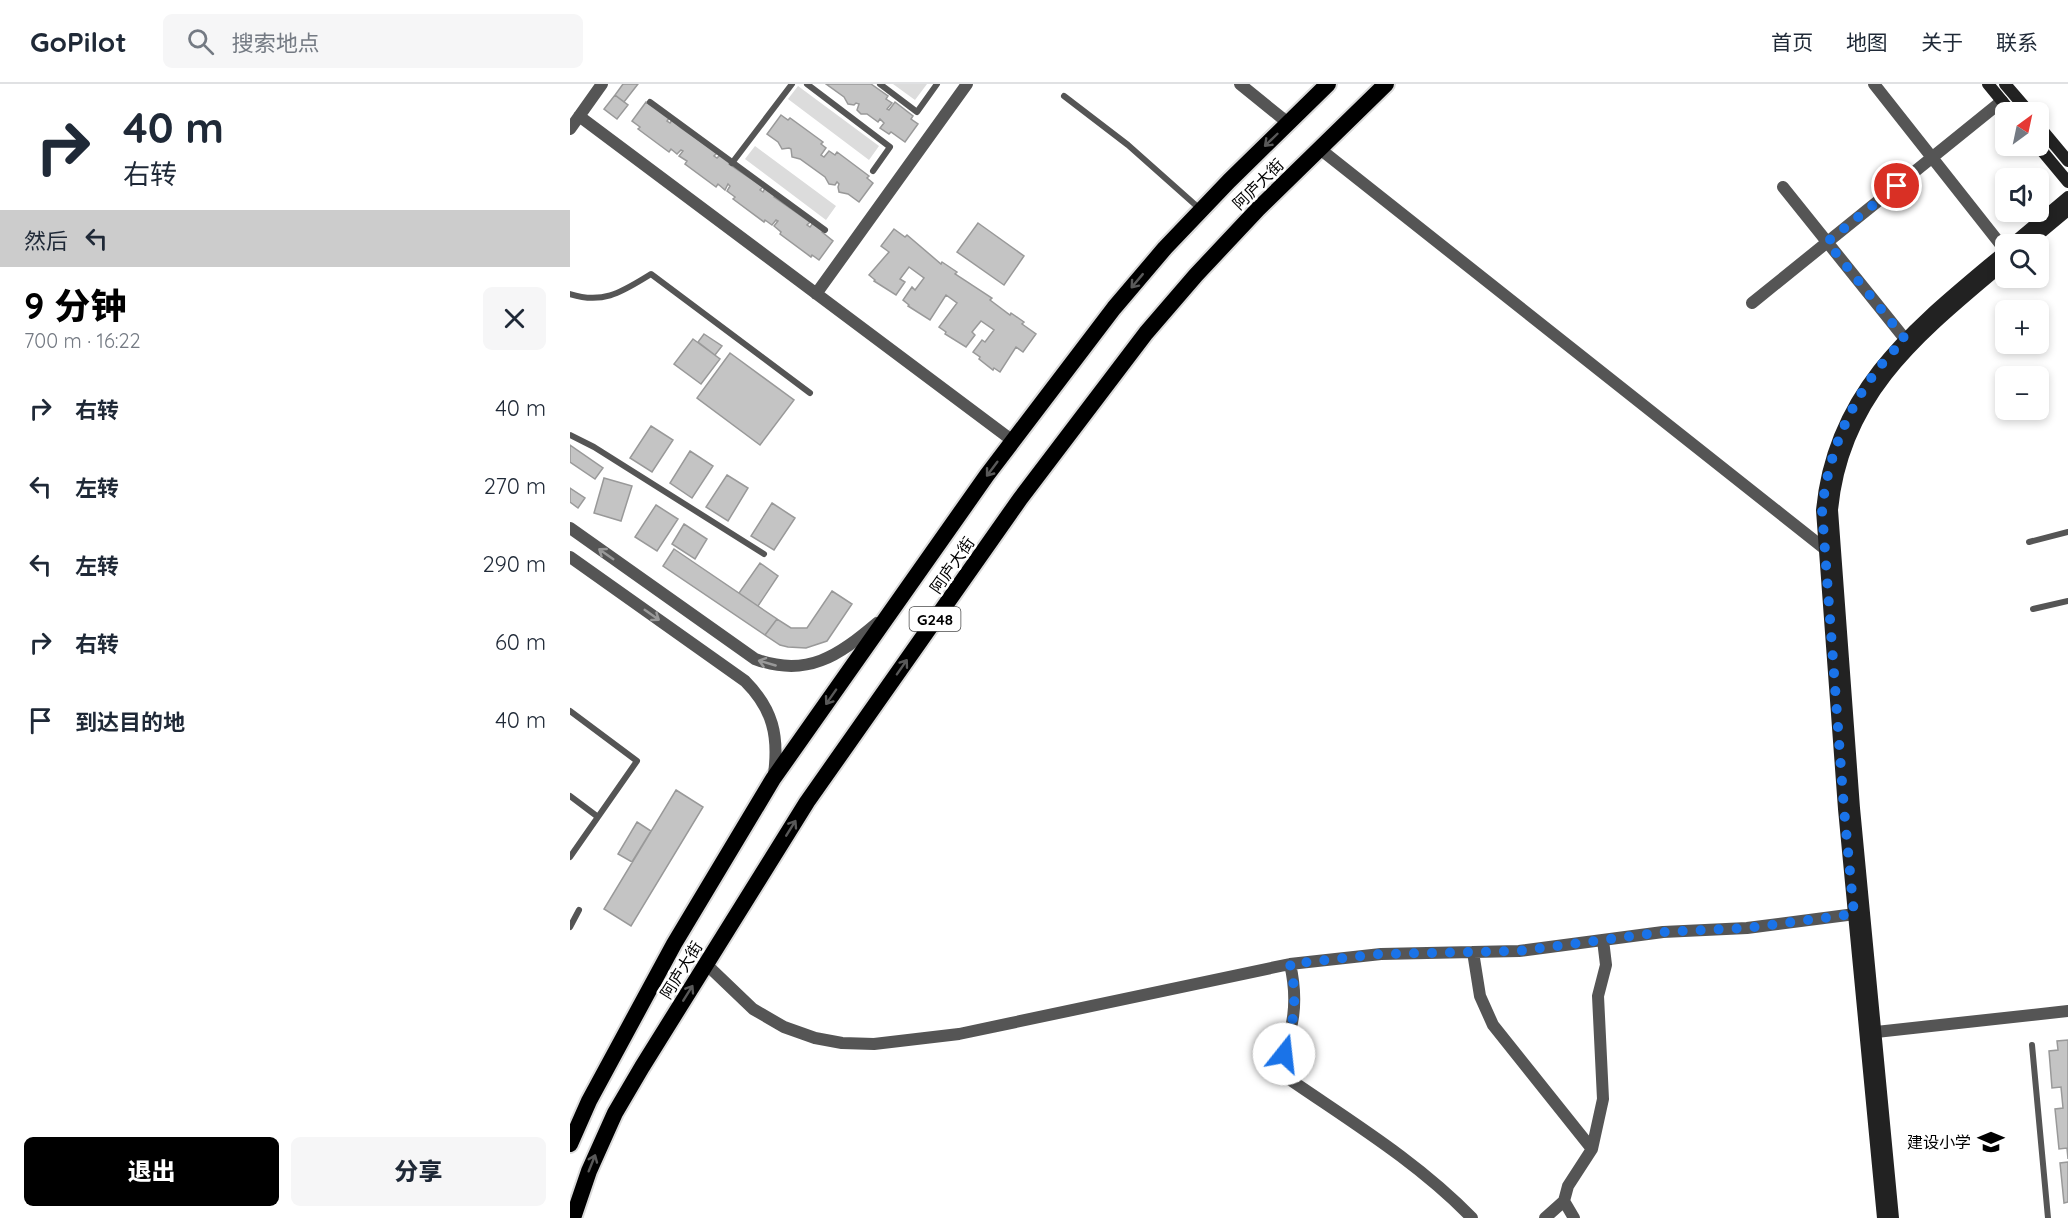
<!DOCTYPE html>
<html lang="zh">
<meta charset="utf-8">
<style>
body{margin:0;font-family:Quicksand,"Noto Sans SC",sans-serif;background:#f6f6f7;color:#1f2937;height:100vh;display:flex;flex-direction:column;font-size:22px;white-space:nowrap}
*{box-sizing:border-box;margin:0}
p{font-size:20px;color:#747a83}
.icon{flex:none;width:33px;height:33px;fill:none;stroke:currentColor;stroke-width:2;stroke-linecap:round;stroke-linejoin:round}
.map{position:relative;flex:1;overflow:hidden}
.details{display:flex;flex-direction:column;background:#fff;width:570px}
.details>*{flex:none}
.hud{background:#fff;color:#1f2937;overflow:hidden}
.needle{width:39px;rotate:33deg}
.fabs{position:absolute;left:1425px;top:18px;display:grid;gap:12px}
.fabs a{display:grid;place-items:center;width:54px;height:54px;border-radius:9px;background:#fff;box-shadow:0 3px 9px #0003;font-size:30px}
.pin{position:absolute;display:grid;place-items:center;width:51px;height:51px;color:#fff;margin:-26px;border:3px solid #fff;border-radius:50%;box-shadow:0 2px 6px #0007}
.me{position:absolute;width:66px;margin:-33px;rotate:16deg;stroke-linejoin:round;filter:drop-shadow(0 0 4px #0008)}
.turn{display:flex;align-items:center;gap:21px;height:126px;padding:0 24px;font-size:27px}
.turn .icon{width:78px;height:78px;stroke-width:2.5}
.turn b{display:block;font-size:42px;line-height:51px}
.then{display:flex;align-items:center;height:57px;padding:0 24px;background:#0003;gap:12px;font-size:22px}
.round{display:grid;place-items:center;flex:none;width:63px;height:63px;border-radius:9px;background:#f6f6f7}
.summary{display:flex;align-items:center;justify-content:space-between;height:102px;padding:0 24px}
h1{font-size:36px;font-weight:800;line-height:45px;color:#000}
.primary-button{display:flex;gap:12px;margin-top:auto;padding:12px 24px}
.primary-button a{flex:1;height:69px;border-radius:9px;background:#000;color:#fff;font-size:24px;font-weight:800;line-height:69px;text-align:center}
.primary-button a+a{background:#f6f6f7;color:#1f2937}
ul{padding:0;list-style:none}
li{display:flex;align-items:center;gap:18px;height:78px;padding:0 24px}
li div{flex:1}
li b{display:block;font-size:22px}
li em{font-style:normal}
header{display:flex;align-items:center;gap:36px;box-sizing:border-box;height:84px;padding:0 30px;background:#fff;border-bottom:2px solid #e0e1e3}
header strong{font-size:28px}
nav{display:flex;gap:33px;margin-inline-start:auto;font-size:21px}
.search{width:420px;height:54px;background:#f6f6f7;display:flex;align-items:center;gap:15px;box-sizing:border-box;padding:0 21px;border-radius:9px;color:#747a83;font-size:22px}
main{display:flex;flex:1;min-height:0}
.map>svg:first-child{display:block}
</style>
<header>
<strong>GoPilot</strong>
<div class="search"><svg class="icon" aria-label="search" viewBox="0 0 24 24"><circle cx="10" cy="10" r="6"/><path d="M15 15l6 6"/></svg>搜索地点</div>
<nav><a>首页</a><a>地图</a><a>关于</a><a>联系</a></nav>
</header>
<main>
<section class="details">
<div class="hud">
<div class="turn"><svg class="icon" aria-label="right" viewBox="0 0 24 24"><path d="M7 20v-9h11M14 6l5 5-5 5"/></svg><div><b>40 m</b>右转</div></div>
<div class="then">然后<svg class="icon" aria-label="left" viewBox="0 0 24 24"><path d="M17 20v-9H6M10 6l-5 5 5 5"/></svg></div>
</div>
<div class="summary"><div><h1>9 分钟</h1><p>700 m · 16:22</p></div><a class="round"><svg class="icon" aria-label="close" viewBox="0 0 24 24"><path d="M6 6l12 12M18 6L6 18"/></svg></a></div>
<ul>
<li><svg class="icon" aria-label="right" viewBox="0 0 24 24"><path d="M7 20v-9h11M14 6l5 5-5 5"/></svg><div><b>右转</b></div><em>40 m</em></li>
<li><svg class="icon" aria-label="left" viewBox="0 0 24 24"><path d="M17 20v-9H6M10 6l-5 5 5 5"/></svg><div><b>左转</b></div><em>270 m</em></li>
<li><svg class="icon" aria-label="left" viewBox="0 0 24 24"><path d="M17 20v-9H6M10 6l-5 5 5 5"/></svg><div><b>左转</b></div><em>290 m</em></li>
<li><svg class="icon" aria-label="right" viewBox="0 0 24 24"><path d="M7 20v-9h11M14 6l5 5-5 5"/></svg><div><b>右转</b></div><em>60 m</em></li>
<li><svg class="icon" aria-label="arrive" viewBox="0 0 24 24"><path d="M6 21V4h12l-3 4 3 4H6"/></svg><div><b>到达目的地</b></div><em>40 m</em></li>
</ul>
<div class="primary-button"><a>退出</a><a>分享</a></div>
</section>
<div class="map">
<svg width="1498" height="1134" viewBox="0 0 1498 1134">
<rect width="100%" height="100%" fill="#fff"/>
<!-- green -->
<path fill="#dcdcdc" d="M323,0H357L345,16Z
M228,2L309,62L299,76L218,15Z
M185,62L266,122L256,136L175,75Z"/>
<!-- building -->
<path fill="#c4c4c4" stroke="#999" stroke-width="1.5" d="M53,0H68L54,18L45,11Z
M256,0H301L318,12L316,15L322,19L317,25L319,26L325,18L343,32L341,35L348,40L335,58L321,48L319,50L310,44L314,39L310,35L308,38L297,30H291L287,26L289,20L286,19L284,21L278,20L274,13Z
M45,11L58,21L47,35L34,25Z
M76,18L100,33L97,37L100,39L102,36L111,44L147,69L144,72L147,74L150,71L160,78L159,80L193,103L190,106L193,108L195,104L205,112L204,113L240,138L237,141L240,143L243,139L253,147L252,148L263,157L249,176L242,171L241,173L210,150L211,148L204,142L208,137L206,136L202,141L195,136L194,138L163,115L165,113L157,107L160,102L158,100L155,106L148,100L146,103L115,80L117,77L109,72L113,67L111,66L107,70L101,65L99,68L68,45L70,43L62,37Z
M211,31L218,36L220,34L253,58L251,60L256,64L251,71L254,73L259,67L265,71L267,68L299,92L297,94L303,99L289,118L278,110L269,108L268,103L269,100L267,98L265,101L259,100L255,93L230,75L222,73L221,65L219,64L212,65L208,58L197,50Z
M408,139L454,172L434,201L387,168Z
M324,145L335,153L337,151L371,180L372,178L387,188L385,190L422,214L420,216L440,231L441,229L454,238L452,240L466,250L453,268L446,263L430,288L424,284L423,286L409,275L410,273L403,268L412,256L415,258L424,246L411,237L402,248L405,251L396,263L375,250L376,248L369,243L387,219L376,211L360,236L338,222L339,221L333,216L342,203L345,206L354,194L339,183L330,195L335,198L326,211L304,197L305,196L299,191L319,168L311,162Z
M134,250L152,262L145,271L128,258Z
M123,255L150,275L131,300L104,280Z
M160,269L224,316L190,361L127,314Z
M81,342L103,356L82,388L60,374Z
M0,361L33,384L25,395L0,378Z
M120,367L143,382L122,414L100,399Z
M157,391L178,404L158,437L136,423Z
M34,394L62,402L51,437L24,429Z
M0,404L15,414L8,424L0,418Z
M202,419L225,434L204,466L181,452Z
M86,421L108,435L87,467L65,453Z
M114,440L137,455L125,475L102,460Z
M104,465L207,535L195,551L93,482Z
M190,479L208,492L188,522L169,509Z
M262,507L282,520L257,557L236,564L218,563L210,561L195,551L207,535L221,544H237Z
M106,706L133,723L61,842L34,825Z
M67,738L81,747L62,778L48,770Z
M1498,956V1075L1497,1064L1489,1065L1485,1025L1493,1024L1491,1003L1482,1004L1479,967L1488,966L1487,957Z
M1498,1078V1118L1494,1119L1490,1079Z"/>
<g fill="none" stroke-linecap="round" stroke-linejoin="round">
<!-- trunk casing -->
<g stroke="#dbdbdb" stroke-width="20">
<path id="trunk" d="M0,1060L19,1017L104,860L203,695L417,391L544,224L595,164L659,97L758,0
M3,1134L19,1087L45,1029L72,983L237,718L450,415L576,249L626,191L688,125L816,0"/>
</g>
<!-- service -->
<path stroke="#555" stroke-width="6" d="M237,0L320,63L303,87
M310,0L347,28L367,0
M494,12L558,61L630,125
M80,18L255,146
M162,79L222,0
M0,210C34,221 53,207 81,190L240,309
M0,351L24,363L194,470
M1459,458L1498,448
M1463,525L1498,517
M0,627L67,677L0,773
M0,712L28,733
M0,843L9,826
M1462,961L1478,1134"/>
<!-- minor -->
<path stroke="#555" stroke-width="12" d="M1304,0L1435,166
M9,32L443,357
M0,45L32,0
M1213,103L1335,255
M246,210L397,0
M1182,219L1432,17
M903,868L910,912L923,941L1022,1065
M136,880L183,925L214,943L245,954L272,959L304,960L389,950L720,880L811,870L949,867L1093,848L1177,844L1285,830
M720,880C730,923 721,947 709,988C775,1034 846,1076 902,1134
M1297,949L1498,927
M975,1134L994,1117
M1004,1134L994,1117L998,1102L1022,1065L1033,1015L1028,912L1036,881L1033,856"/>
<!-- tertiary -->
<path stroke="#555" stroke-width="12" d="M670,0L718,39
M750,65L1255,465
M0,444L185,575C237,594 268,572 307,539
M0,473L175,597C203,625 209,652 204,690"/>
<!-- secondary -->
<path stroke="#222" stroke-width="12" d="M1418,0L1441,28
M1435,0L1459,28
M1468,41L1498,77
M1468,62L1498,98
M1442,160L1498,113
M1457,160L1498,126
M1313,1134L1274,725L1252,426C1264,302 1347,241 1436,166
M1323,1134L1284,724L1262,426C1273,309 1352,249 1436,178"/>
<!-- trunk -->
<use href="#trunk" stroke="#000" stroke-width="16"/>
</g>
<!-- one-way arrows -->
<defs><path id="oneway-shaft" d="M-6 0H5M1.5-3L5.5 0L1.5 3" fill="none" stroke-width="1.6" stroke-linecap="round" stroke-linejoin="round" transform="scale(1.5)"/></defs>
<g stroke="#595959">
<use href="#oneway-shaft" transform="translate(701 56) rotate(136)"/>
<use href="#oneway-shaft" transform="translate(567 197) rotate(130)"/>
<use href="#oneway-shaft" transform="translate(422 385) rotate(127)"/>
<use href="#oneway-shaft" transform="translate(332 583) rotate(-55)"/>
<use href="#oneway-shaft" transform="translate(261 613) rotate(125)"/>
<use href="#oneway-shaft" transform="translate(221 744) rotate(-58)"/>
<use href="#oneway-shaft" transform="translate(118 909) rotate(-58)"/>
<use href="#oneway-shaft" transform="translate(22 1079) rotate(-68)"/>
</g>
<g stroke="#999">
<use href="#oneway-shaft" transform="translate(36 470) rotate(-145)"/>
<use href="#oneway-shaft" transform="translate(82 531) rotate(35)"/>
<use href="#oneway-shaft" transform="translate(197 579) rotate(-164)"/>
</g>
<g fill="none" stroke-linecap="round" stroke-linejoin="round">
<!-- route -->
<path stroke="#1a73e8" stroke-width="10" stroke-dasharray="0 18" d="M714,970C724,937 728,915 720,880L811,870L949,867L1093,848L1177,844L1284,830L1274,725L1252,426C1259,361 1287,301 1335,255L1257,158L1327,102"/>
</g>
<!-- icons -->
<defs>
<g id="school-bare" transform="scale(2.07)"><path d="M0-5L7-2L0 1L-7-2ZM-4 1L0 2.5L4 1V4Q0 6-4 4Z" fill="#000" stroke="#fff" stroke-width="2.5" paint-order="stroke"/></g>
</defs>
<g fill-rule="evenodd">
<use href="#school-bare" x="1421" y="1058"/>
</g>
<g text-anchor="middle" dominant-baseline="central" stroke-width="5" stroke-linejoin="round" paint-order="stroke">
<!-- shield labels -->
<rect fill="#fff" stroke="#4c4c4c" stroke-width="1.5" x="339.5" y="523" width="51" height="24" rx="4.5"/>
<g font-size="15" font-weight="bold" fill="#000">
<text x="365" y="535">G248</text>
</g>
<!-- street labels -->
<g font-size="16" fill="#000" stroke="#fff">
<text transform="translate(688 100) rotate(-45)">阿庐大街</text>
<text transform="translate(382 481) rotate(-55)">阿庐大街</text>
<text transform="translate(111 886) rotate(-58)">阿庐大街</text>
</g>
<!-- poi labels -->
<g font-size="16" fill="#000" stroke="#fff" text-anchor="end">
<text x="1401" y="1058">建设小学</text>
</g>
</g>
</svg>
<div class="fabs">
<a><svg class="needle" viewBox="-14 -14 28 28"><path d="M0-13l5 13h-10z" fill="#e53935"/><path d="M0 13l5-13h-10z" fill="#747a83"/></svg></a>
<a><svg class="icon" aria-label="sound" viewBox="0 0 24 24"><path d="M4 9h4l5-4v14l-5-4H4zM17 9q2 3 0 6"/></svg></a>
<a><svg class="icon" aria-label="search" viewBox="0 0 24 24"><circle cx="10" cy="10" r="6"/><path d="M15 15l6 6"/></svg></a>
<a>+</a>
<a>−</a>
</div>
<div class="pin" style="left:1327px;top:102px;background:#d93025"><svg class="icon" aria-label="arrive" viewBox="0 0 24 24"><path d="M6 21V4h12l-3 4 3 4H6"/></svg></div>
<svg class="me" style="left:714px;top:970px" viewBox="-20 -20 40 40"><circle r="19" fill="#fff"/><path d="M0-13L10 11 0 6-10 11z" fill="#1a73e8"/></svg>
</div>
</main>
